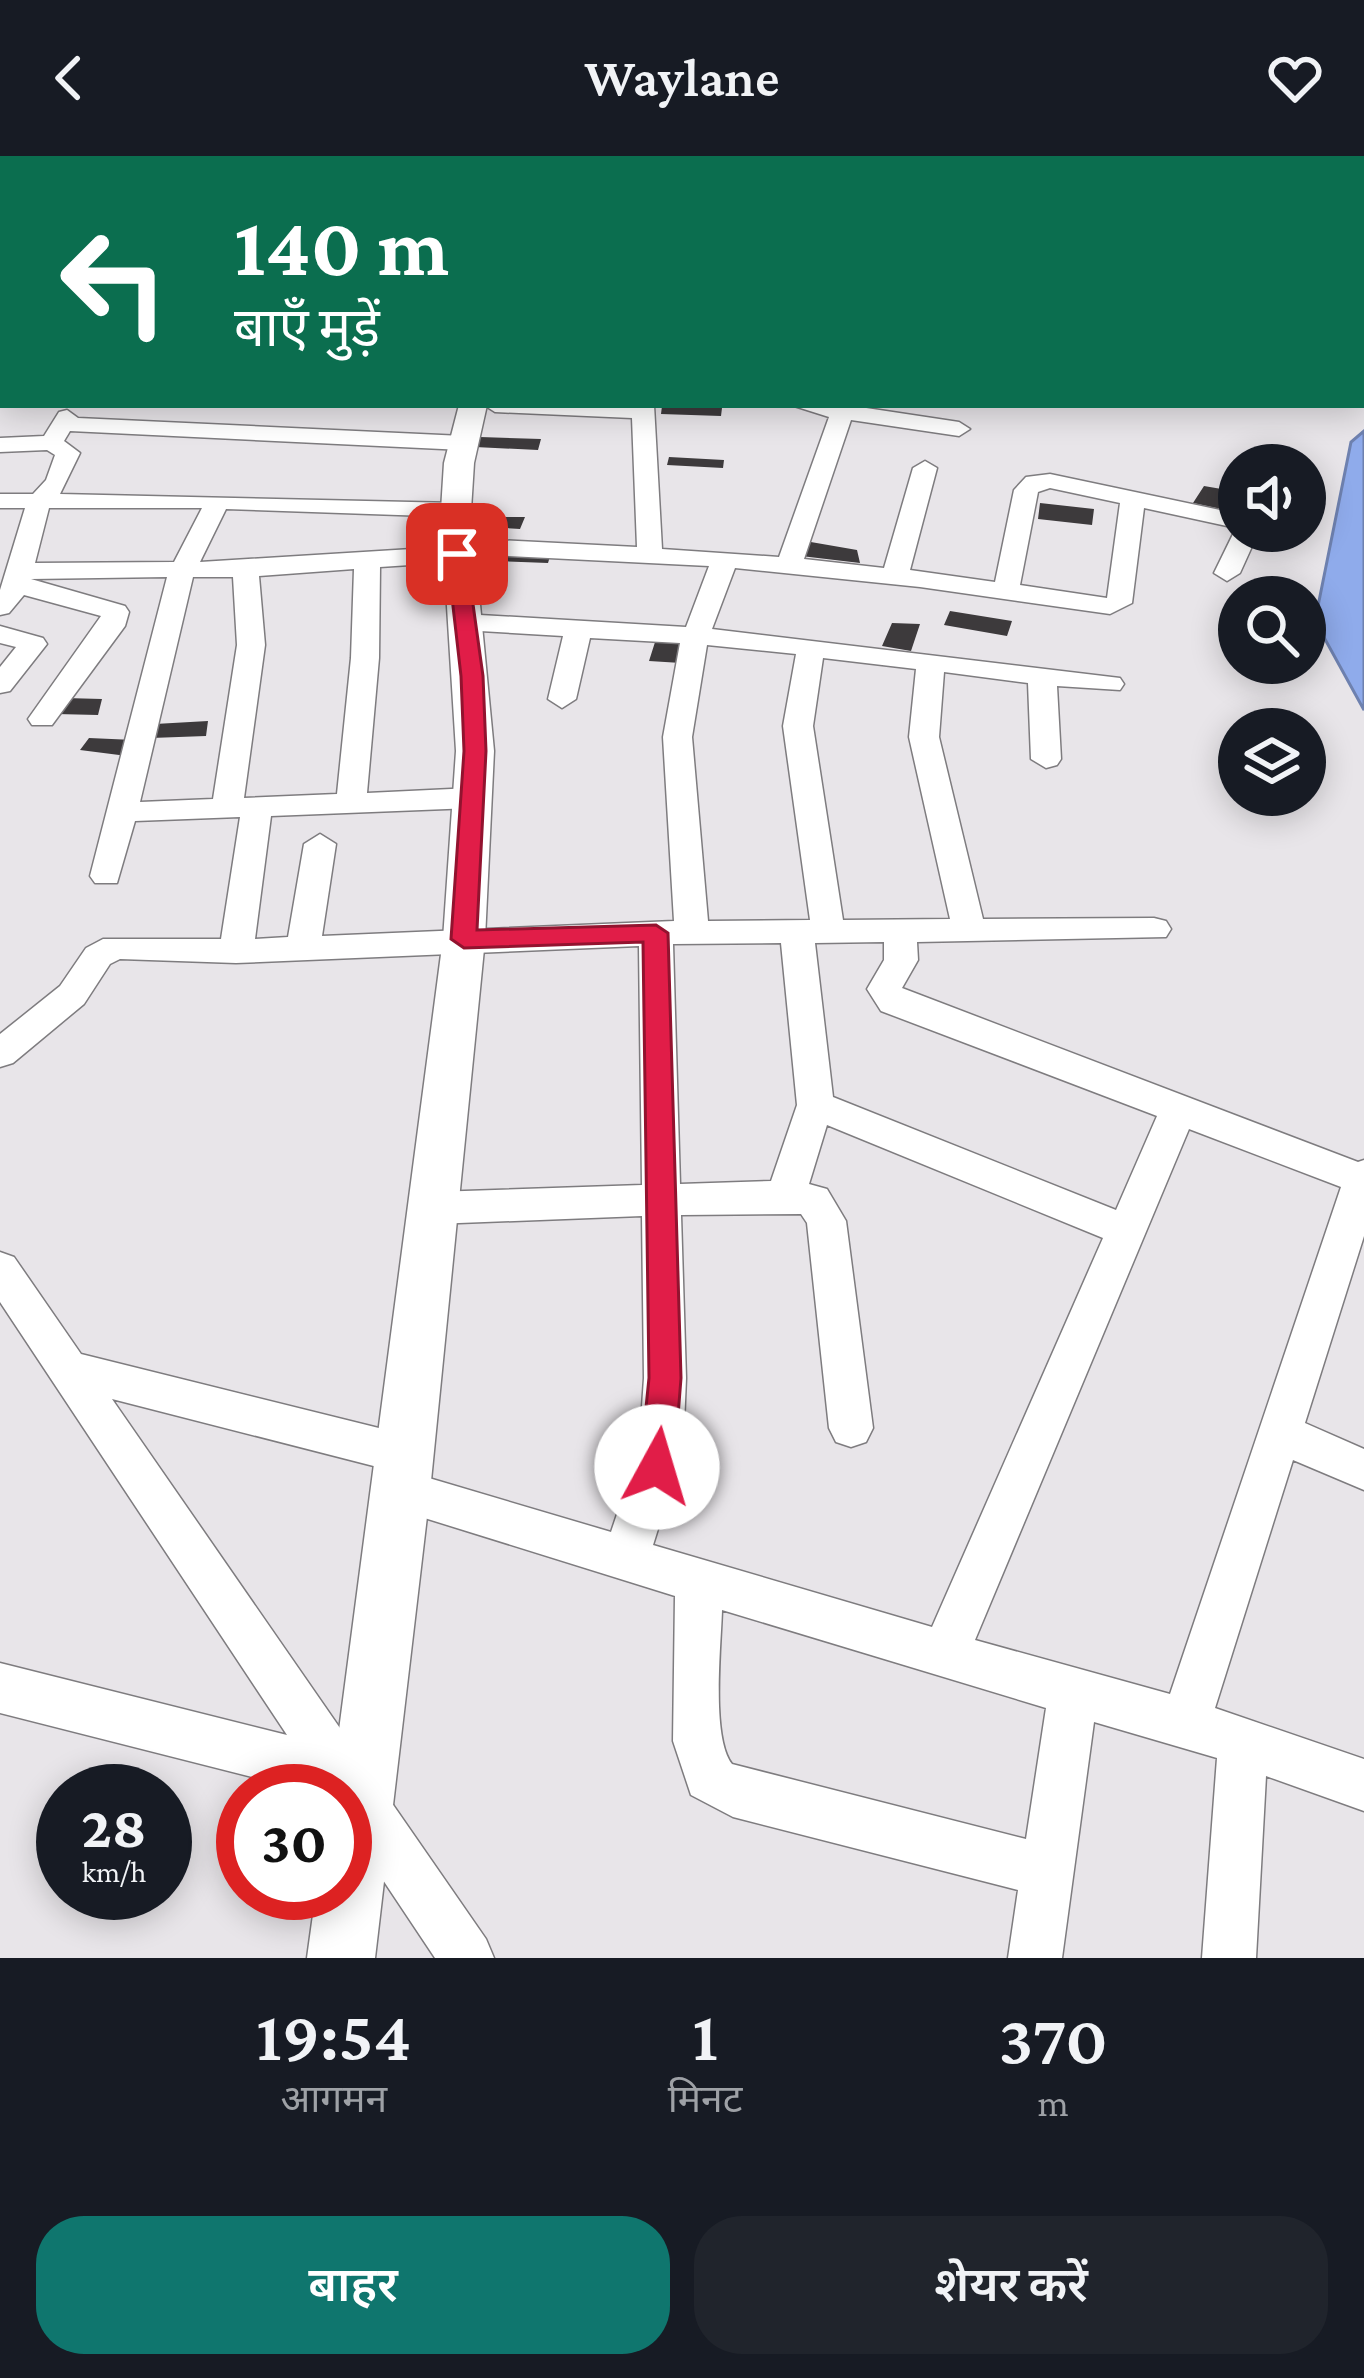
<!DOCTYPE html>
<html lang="hi">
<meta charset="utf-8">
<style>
body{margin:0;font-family:"Crimson Pro","Noto Sans Devanagari",serif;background:#20242c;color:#f1f3f6;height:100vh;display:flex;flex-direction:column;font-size:45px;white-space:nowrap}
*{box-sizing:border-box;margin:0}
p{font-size:39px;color:#9ea1a6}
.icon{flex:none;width:66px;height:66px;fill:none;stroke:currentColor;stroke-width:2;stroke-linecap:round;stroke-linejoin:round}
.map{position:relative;height:1802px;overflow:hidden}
.drawer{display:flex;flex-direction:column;background:#171b24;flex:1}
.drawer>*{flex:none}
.top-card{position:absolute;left:0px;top:0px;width:1365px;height:252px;box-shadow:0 6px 30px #0003;background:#0b6e4f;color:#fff;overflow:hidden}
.fabs{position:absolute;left:1218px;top:288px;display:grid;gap:24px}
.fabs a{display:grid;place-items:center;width:108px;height:108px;border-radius:50%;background:#171b24;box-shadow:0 6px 30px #0003;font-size:60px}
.speed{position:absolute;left:36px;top:1608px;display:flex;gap:24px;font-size:60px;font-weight:700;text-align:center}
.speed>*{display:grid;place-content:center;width:156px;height:156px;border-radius:50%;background:#171b24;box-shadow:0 6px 30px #0003;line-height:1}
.speed small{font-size:30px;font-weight:400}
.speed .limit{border:18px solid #d22;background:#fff;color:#111}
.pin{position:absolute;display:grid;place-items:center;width:102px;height:102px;color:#fff;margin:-51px;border-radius:24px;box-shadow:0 6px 18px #0006}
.me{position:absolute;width:132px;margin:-66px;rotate:6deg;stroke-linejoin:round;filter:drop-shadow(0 0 9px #0008)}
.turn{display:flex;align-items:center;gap:42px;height:252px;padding:0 36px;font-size:54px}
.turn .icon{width:156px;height:156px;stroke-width:2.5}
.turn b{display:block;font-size:84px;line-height:102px}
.eta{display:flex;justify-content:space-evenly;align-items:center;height:204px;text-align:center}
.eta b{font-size:72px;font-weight:600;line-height:84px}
.primary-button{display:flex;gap:24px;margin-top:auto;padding:24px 36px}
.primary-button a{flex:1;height:138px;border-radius:48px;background:#0f766e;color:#fff;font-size:48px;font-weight:600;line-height:138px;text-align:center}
.primary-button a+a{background:#20242c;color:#f1f3f6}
header{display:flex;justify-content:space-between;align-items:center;height:156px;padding:0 36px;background:#171b24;font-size:54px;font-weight:600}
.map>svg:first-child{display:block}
</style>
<header><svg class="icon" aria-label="back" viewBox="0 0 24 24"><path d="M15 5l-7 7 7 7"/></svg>Waylane<svg class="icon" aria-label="heart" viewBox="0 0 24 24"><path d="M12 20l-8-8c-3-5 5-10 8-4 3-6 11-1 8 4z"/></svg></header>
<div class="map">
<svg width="1364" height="1802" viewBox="0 0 1364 1802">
<rect width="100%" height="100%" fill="#e8e5e9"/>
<!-- water -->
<path fill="#8fabeb" stroke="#6e81af" stroke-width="3" d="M1364,275V554L1315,465L1351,286Z"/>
<!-- building -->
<path fill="#3d3a3c" d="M662,250L722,252L721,260L661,258Z
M480,281L541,283L538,294L475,291Z
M669,301L724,304L723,312L667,309Z
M1204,330L1239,336L1235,356L1193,347Z
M1040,347L1094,353L1092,369L1038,363Z
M478,361H525L520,373L474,370Z
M805,385L857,394L860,407L801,400Z
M473,394L551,397L548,407L470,404Z
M950,455L1012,465L1007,480L944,469Z
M892,467L920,468L911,495L882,490Z
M656,483L687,485L681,507L649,505Z
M65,542L102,543L98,559L56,558Z
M208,565L206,580L151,582L155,568Z
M89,582L134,584L127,600L80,594Z"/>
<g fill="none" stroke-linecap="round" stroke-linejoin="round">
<!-- minor casing -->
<g stroke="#7e7c7f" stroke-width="3">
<path id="minor" d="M116,0H134L115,3Z
M591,0H611L589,3Z
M618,0H651L653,3H620Z
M696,0H716L694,3Z
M868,0H901L903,3H870Z
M1358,0H1364V10L1362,3H1355Z
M0,29H3V39H0Z
M0,78H3V90H0Z
M0,124L3,125V137L0,136Z
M3,159V171L0,172V160Z
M0,217L3,218V232L0,231Z
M484,249H654L662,393L779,401L829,261L791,249L853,250L959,266L970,273L959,280L851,264L804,403L884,412L913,312L925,305L937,312L910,414L995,426L1014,334L1026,321L1050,318L1239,358V375H1259L1240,417L1227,425L1214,417L1236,372L1144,352L1132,447L1110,458L920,431L735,412L712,473L1120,522L1124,528L1120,534L1057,530L1061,603L1057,609L1046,612L1031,603L1028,527L944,516L939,581L983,763L1154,762L1166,765L1171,773L1166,781L917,786L918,804L902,832L1358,1006L1364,1004V1080L1305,1267L1364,1293V1334L1293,1304L1215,1552L1364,1603V1655L1266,1620L1256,1802H1202L1217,1602L1094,1566L1062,1802H1008L1018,1734L733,1661L691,1639L673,1585L675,1440L386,1350L379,1335L386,1320L397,1316L112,1243L486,1783L494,1802H435L345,1667V1635H307L0,1557V1507L287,1579L0,1146V1096L14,1101L81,1198L407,1279L423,1285L429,1299L423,1313L412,1317L611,1376L639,1293L644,1222L642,1060L434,1068L420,1063L414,1052L420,1041L434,1036L642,1029L639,790L236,807L120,803L110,808L84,848L13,907L0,911V878L60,830L86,792L103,783H221L240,661L135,665L117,727H95L90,720L167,421L31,423L125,450L129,456L125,470L52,569H32L28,563L101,460L24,439L9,457L0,459V434L25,352H0V338H33L46,324L55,299L47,294L0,296V282L44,280L59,256L67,254L78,262L463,280L475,287L463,294L70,275L64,285L80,297L60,338L456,347L468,354L456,361L226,353L200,406L444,391L456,382L637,391L632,262L495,256ZM1050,332L1120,347L1107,442L1020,429L1038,336ZM49,352H202L174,406L35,407ZM469,398L709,410L686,471L463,458L450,466L463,474L563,480L548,543L562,552L576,543L590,482L680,487L663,581L674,765L322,780L336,688L320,678L304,688L288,781L255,783L271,660L472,652L487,642L472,632L367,637L379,502L380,411L456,406ZM354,413L351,502L337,638L244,642L265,489L259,420ZM193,421H233L237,489L213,643L140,646ZM707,489L796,498L783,570L810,764L708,765L692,581ZM823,502L916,513L909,581L950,763L843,764L813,570ZM884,786V804L867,833L881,855L1157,960L1116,1054L833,941L815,787ZM781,787L797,949L771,1025L680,1028L673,788ZM827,969L1103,1082L932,1471L653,1389L683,1293L686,1222L681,1059L801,1058L807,1067L829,1272L836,1286L851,1291L866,1286L873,1272L846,1065L827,1033L809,1028ZM1189,973L1341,1031L1170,1538L975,1484ZM722,1454L1046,1552L1026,1683L732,1608C711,1581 721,1490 722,1454Z
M0,470L43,482L47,488L10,535L0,537V511L16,491L0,487Z"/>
</g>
<!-- tertiary casing -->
<g stroke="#7e7c7f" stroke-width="3">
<path id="tertiary" d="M457,0H488L490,3H459Z
M1362,95H1364V109H1362Z
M459,249H487L474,307L471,354L494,595L485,783L430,1335L375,1802H307L316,1737H345V1635H331L443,783L456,595L441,354L444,307Z"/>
</g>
<!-- minor -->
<use href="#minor" fill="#fff" fill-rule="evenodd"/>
<!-- tertiary -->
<use href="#tertiary" fill="#fff" fill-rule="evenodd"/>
</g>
<!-- route -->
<path fill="#e11d48" stroke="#92132f" stroke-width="3" d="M457,392L466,398L483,520L486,595L477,774L656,769L668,777L681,1222L674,1311L669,1322L657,1326L645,1322L640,1311L649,1222L643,786L464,792L451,783L464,595L461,520L447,398Z"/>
</svg>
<div class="fabs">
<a><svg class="icon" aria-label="sound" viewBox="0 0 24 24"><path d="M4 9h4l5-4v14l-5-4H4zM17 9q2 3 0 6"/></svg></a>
<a><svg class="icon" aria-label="search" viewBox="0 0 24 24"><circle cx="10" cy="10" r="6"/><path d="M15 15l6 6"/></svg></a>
<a><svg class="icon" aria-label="layers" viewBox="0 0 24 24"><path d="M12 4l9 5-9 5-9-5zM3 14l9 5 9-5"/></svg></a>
</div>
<div class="speed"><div>28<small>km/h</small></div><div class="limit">30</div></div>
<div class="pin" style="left:457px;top:398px;background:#d93025"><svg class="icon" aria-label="arrive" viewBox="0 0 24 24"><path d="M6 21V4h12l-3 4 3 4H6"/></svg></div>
<svg class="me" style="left:657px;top:1311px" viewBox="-20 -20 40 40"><circle r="19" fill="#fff"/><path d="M0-13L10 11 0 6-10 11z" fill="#e11d48"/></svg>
<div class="top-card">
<div class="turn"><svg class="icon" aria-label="left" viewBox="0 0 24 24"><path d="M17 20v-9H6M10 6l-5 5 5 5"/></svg><div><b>140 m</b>बाएँ मुड़ें</div></div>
</div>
</div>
<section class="drawer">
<div class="eta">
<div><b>19:54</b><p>आगमन</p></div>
<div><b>1</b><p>मिनट</p></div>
<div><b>370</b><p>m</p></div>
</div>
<div class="primary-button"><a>बाहर</a><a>शेयर करें</a></div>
</section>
